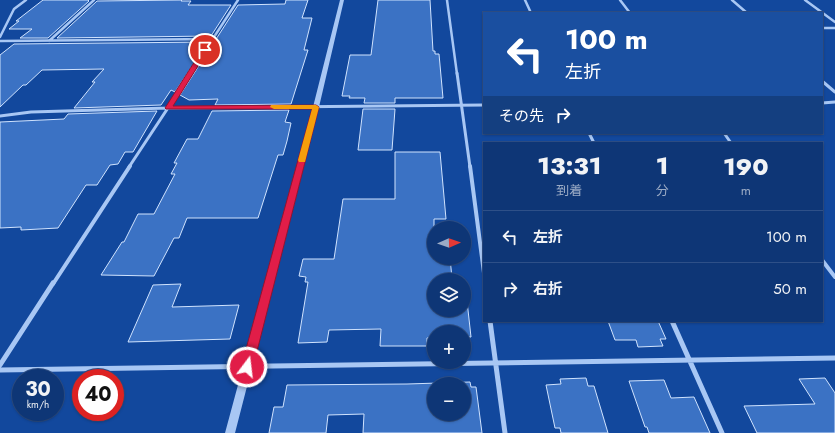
<!DOCTYPE html>
<html lang="ja">
<meta charset="utf-8">
<style>
body{margin:0;font-family:Jost,"Noto Sans JP",sans-serif;background:#173e7b;color:#f1f3f6;height:100vh;display:flex;flex-direction:column;font-size:15px;white-space:nowrap}
*{box-sizing:border-box;margin:0}
p{font-size:13px;color:#9babc5}
.icon{flex:none;width:22px;height:22px;fill:none;stroke:currentColor;stroke-width:2;stroke-linecap:round;stroke-linejoin:round}
.map{position:relative;flex:1;overflow:hidden}
.drawer{position:absolute;left:483px;top:142px;width:340px;height:180px;display:flex;flex-direction:column;background:#0e3676;border-radius:0px;box-shadow:0 1px 3px #0004,0 0 0 1px #2e5088}
.drawer>*{flex:none}
.hud{position:absolute;left:483px;top:12px;width:340px;height:122px;border-radius:0px;box-shadow:0 1px 3px #0004,0 0 0 1px #2e5088;background:#1a4fa0;color:#fff;overflow:hidden}
.needle{width:26px;rotate:88deg}
.fabs{position:absolute;left:427px;top:221px;display:grid;gap:8px}
.fabs a{display:grid;place-items:center;width:44px;height:44px;border-radius:50%;background:#0e3676;box-shadow:0 1px 3px #0004,0 0 0 1px #2e5088;font-size:20px}
.speed{position:absolute;left:12px;top:369px;display:flex;gap:8px;font-size:20px;font-weight:700;text-align:center}
.speed>*{display:grid;place-content:center;width:52px;height:52px;border-radius:50%;background:#0e3676;box-shadow:0 1px 3px #0004,0 0 0 1px #2e5088;line-height:1}
.speed small{font-size:10px;font-weight:400}
.speed .limit{border:6px solid #d22;background:#fff;color:#111}
.pin{position:absolute;display:grid;place-items:center;width:34px;height:34px;color:#fff;margin:-17px;border:2px solid #fff;border-radius:50%;box-shadow:0 1px 4px #0007}
.me{position:absolute;width:44px;margin:-22px;rotate:15deg;stroke-linejoin:round;filter:drop-shadow(0 0 3px #0008)}
.turn{display:flex;align-items:center;gap:14px;height:84px;padding:0 16px;font-size:18px}
.turn .icon{width:52px;height:52px;stroke-width:2.5}
.turn b{display:block;font-size:28px;line-height:34px}
.then{display:flex;align-items:center;height:38px;padding:0 16px;background:#0003;gap:8px;font-size:15px}
.eta{display:flex;justify-content:space-evenly;align-items:center;height:68px;text-align:center}
.eta b{font-size:24px;font-weight:800;line-height:28px}
ul{padding:0;list-style:none}
li{display:flex;align-items:center;gap:12px;height:52px;padding:0 16px;border-top:1px solid #2e5088}
li div{flex:1}
li b{display:block;font-size:15px}
li em{font-style:normal}
.map>svg:first-child{display:block}
</style>
<div class="map">
<svg width="835" height="433" viewBox="0 0 835 433">
<rect width="100%" height="100%" fill="#12489d"/>
<!-- building -->
<path fill="#3b72c4" stroke="#d0e3fe" fill-rule="evenodd" d="M43,0H88L89,1L48,38H20L32,29H9L19,21H16Z
M182,0L181,1H191L188,5H231L211,36L57,38L97,1Z
M286,0H308L302,18H312L304,50H308L291,104L215,105L218,99L189,100L180,95L238,5L285,4Z
M378,0H430L433,51H435V54H439L443,98H395V103H364L365,98H349L350,96H342L350,55H371Z
M208,42L175,92L171,90L161,105L74,108L95,82H92L104,69L42,70L26,85H23L0,107V55L14,44Z
M363,109H395L392,150H358Z
M289,110L285,122L291,123L287,141L283,155H278L258,218H187L179,238H174L154,276L101,275L122,242H124L138,214H154L175,174H171L177,163H174L187,139H198L212,111Z
M157,111L133,152H125L118,164L110,165L97,185H86L58,228L21,230V227L0,228V122L64,119L68,114Z
M395,152H440L446,219H434V258H450L452,278H461L462,280H434V310H464V300V301H467L471,337H464V332H434V338H427V346H380L381,329L329,330L327,342L298,343L308,282H305L306,277L299,276L303,259H334L343,199H395Z
M181,284L172,307L239,305L230,339L128,342L153,285Z
M608,321H658L666,339H660L663,346L638,347L636,340H615Z
M586,378L588,386H594L608,433H561L560,428H555L546,385L561,384L560,379Z
M825,378L835,393V433H757L744,406L815,404L799,379Z
M664,380L671,398L694,397L710,433H649L647,427H645L629,381Z
M470,382L471,387H476L482,433H363L364,414L328,415L326,433H269L274,407H283L287,385L407,384ZM434,384H464V414H434Z"/>
<g fill="none" stroke-linecap="round" stroke-linejoin="round">
<!-- minor-far3 -->
<path stroke="#a8c7f4" stroke-width="2.5" d="M447,0L457,74
M525,0L531,13
M620,0L630,13
M732,0L747,13
M805,0L835,22
M822,28H835
M0,37L14,9L26,0
M0,41L213,39
M49,41L94,0
M190,74L238,0"/>
<!-- minor-far2 -->
<path stroke="#a8c7f4" stroke-width="3" d="M457,73L470,167
M822,81L835,92
M822,103L835,102
M0,116L31,112L168,108L484,105
M589,133L594,143
M724,133L731,143
M129,167L191,73"/>
<!-- minor-far1 -->
<path stroke="#a8c7f4" stroke-width="4" d="M470,166L484,273
M822,260L835,277
M53,284L130,166"/>
<!-- minor -->
<path stroke="#a8c7f4" stroke-width="5" d="M490,321L505,433
M672,321L722,433
M0,365L53,283
M0,370L835,358"/>
<!-- tertiary -->
<path fill="#a8c7f4" fill-rule="evenodd" d="M340,0H344L319,107L235,433H225L313,107Z"/>
</g>
<!-- route -->
<path fill="#e11d48" stroke="#92132f" d="M205,48L208,50L173,106L316,105L319,107L253,367L251,371L247,372L242,371L241,367L312,109H166L165,108L202,50Z"/>
<!-- slow -->
<path fill="#f59e0b" d="M271,105H316L319,107L305,162H299L298,160L312,109H274L270,107Z"/>
</svg>
<div class="fabs">
<a><svg class="needle" viewBox="-14 -14 28 28"><path d="M0-13l5 13h-10z" fill="#e53935"/><path d="M0 13l5-13h-10z" fill="#9babc5"/></svg></a>
<a><svg class="icon" aria-label="layers" viewBox="0 0 24 24"><path d="M12 4l9 5-9 5-9-5zM3 14l9 5 9-5"/></svg></a>
<a>+</a>
<a>−</a>
</div>
<div class="speed"><div>30<small>km/h</small></div><div class="limit">40</div></div>
<div class="pin" style="left:205px;top:50px;background:#d93025"><svg class="icon" aria-label="arrive" viewBox="0 0 24 24"><path d="M6 21V4h12l-3 4 3 4H6"/></svg></div>
<svg class="me" style="left:247px;top:367px" viewBox="-20 -20 40 40"><circle r="17" fill="#e11d48" stroke="#fff" stroke-width="3"/><path d="M0-11L8 9 0 5-8 9z" fill="#fff"/></svg>
<div class="hud">
<div class="turn"><svg class="icon" aria-label="left" viewBox="0 0 24 24"><path d="M17 20v-9H6M10 6l-5 5 5 5"/></svg><div><b>100 m</b>左折</div></div>
<div class="then">その先<svg class="icon" aria-label="right" viewBox="0 0 24 24"><path d="M7 20v-9h11M14 6l5 5-5 5"/></svg></div>
</div>
<section class="drawer">
<div class="eta">
<div><b>13:31</b><p>到着</p></div>
<div><b>1</b><p>分</p></div>
<div><b>190</b><p>m</p></div>
</div>
<ul>
<li><svg class="icon" aria-label="left" viewBox="0 0 24 24"><path d="M17 20v-9H6M10 6l-5 5 5 5"/></svg><div><b>左折</b></div><em>100 m</em></li>
<li><svg class="icon" aria-label="right" viewBox="0 0 24 24"><path d="M7 20v-9h11M14 6l5 5-5 5"/></svg><div><b>右折</b></div><em>50 m</em></li>
</ul>
</section>
</div>
